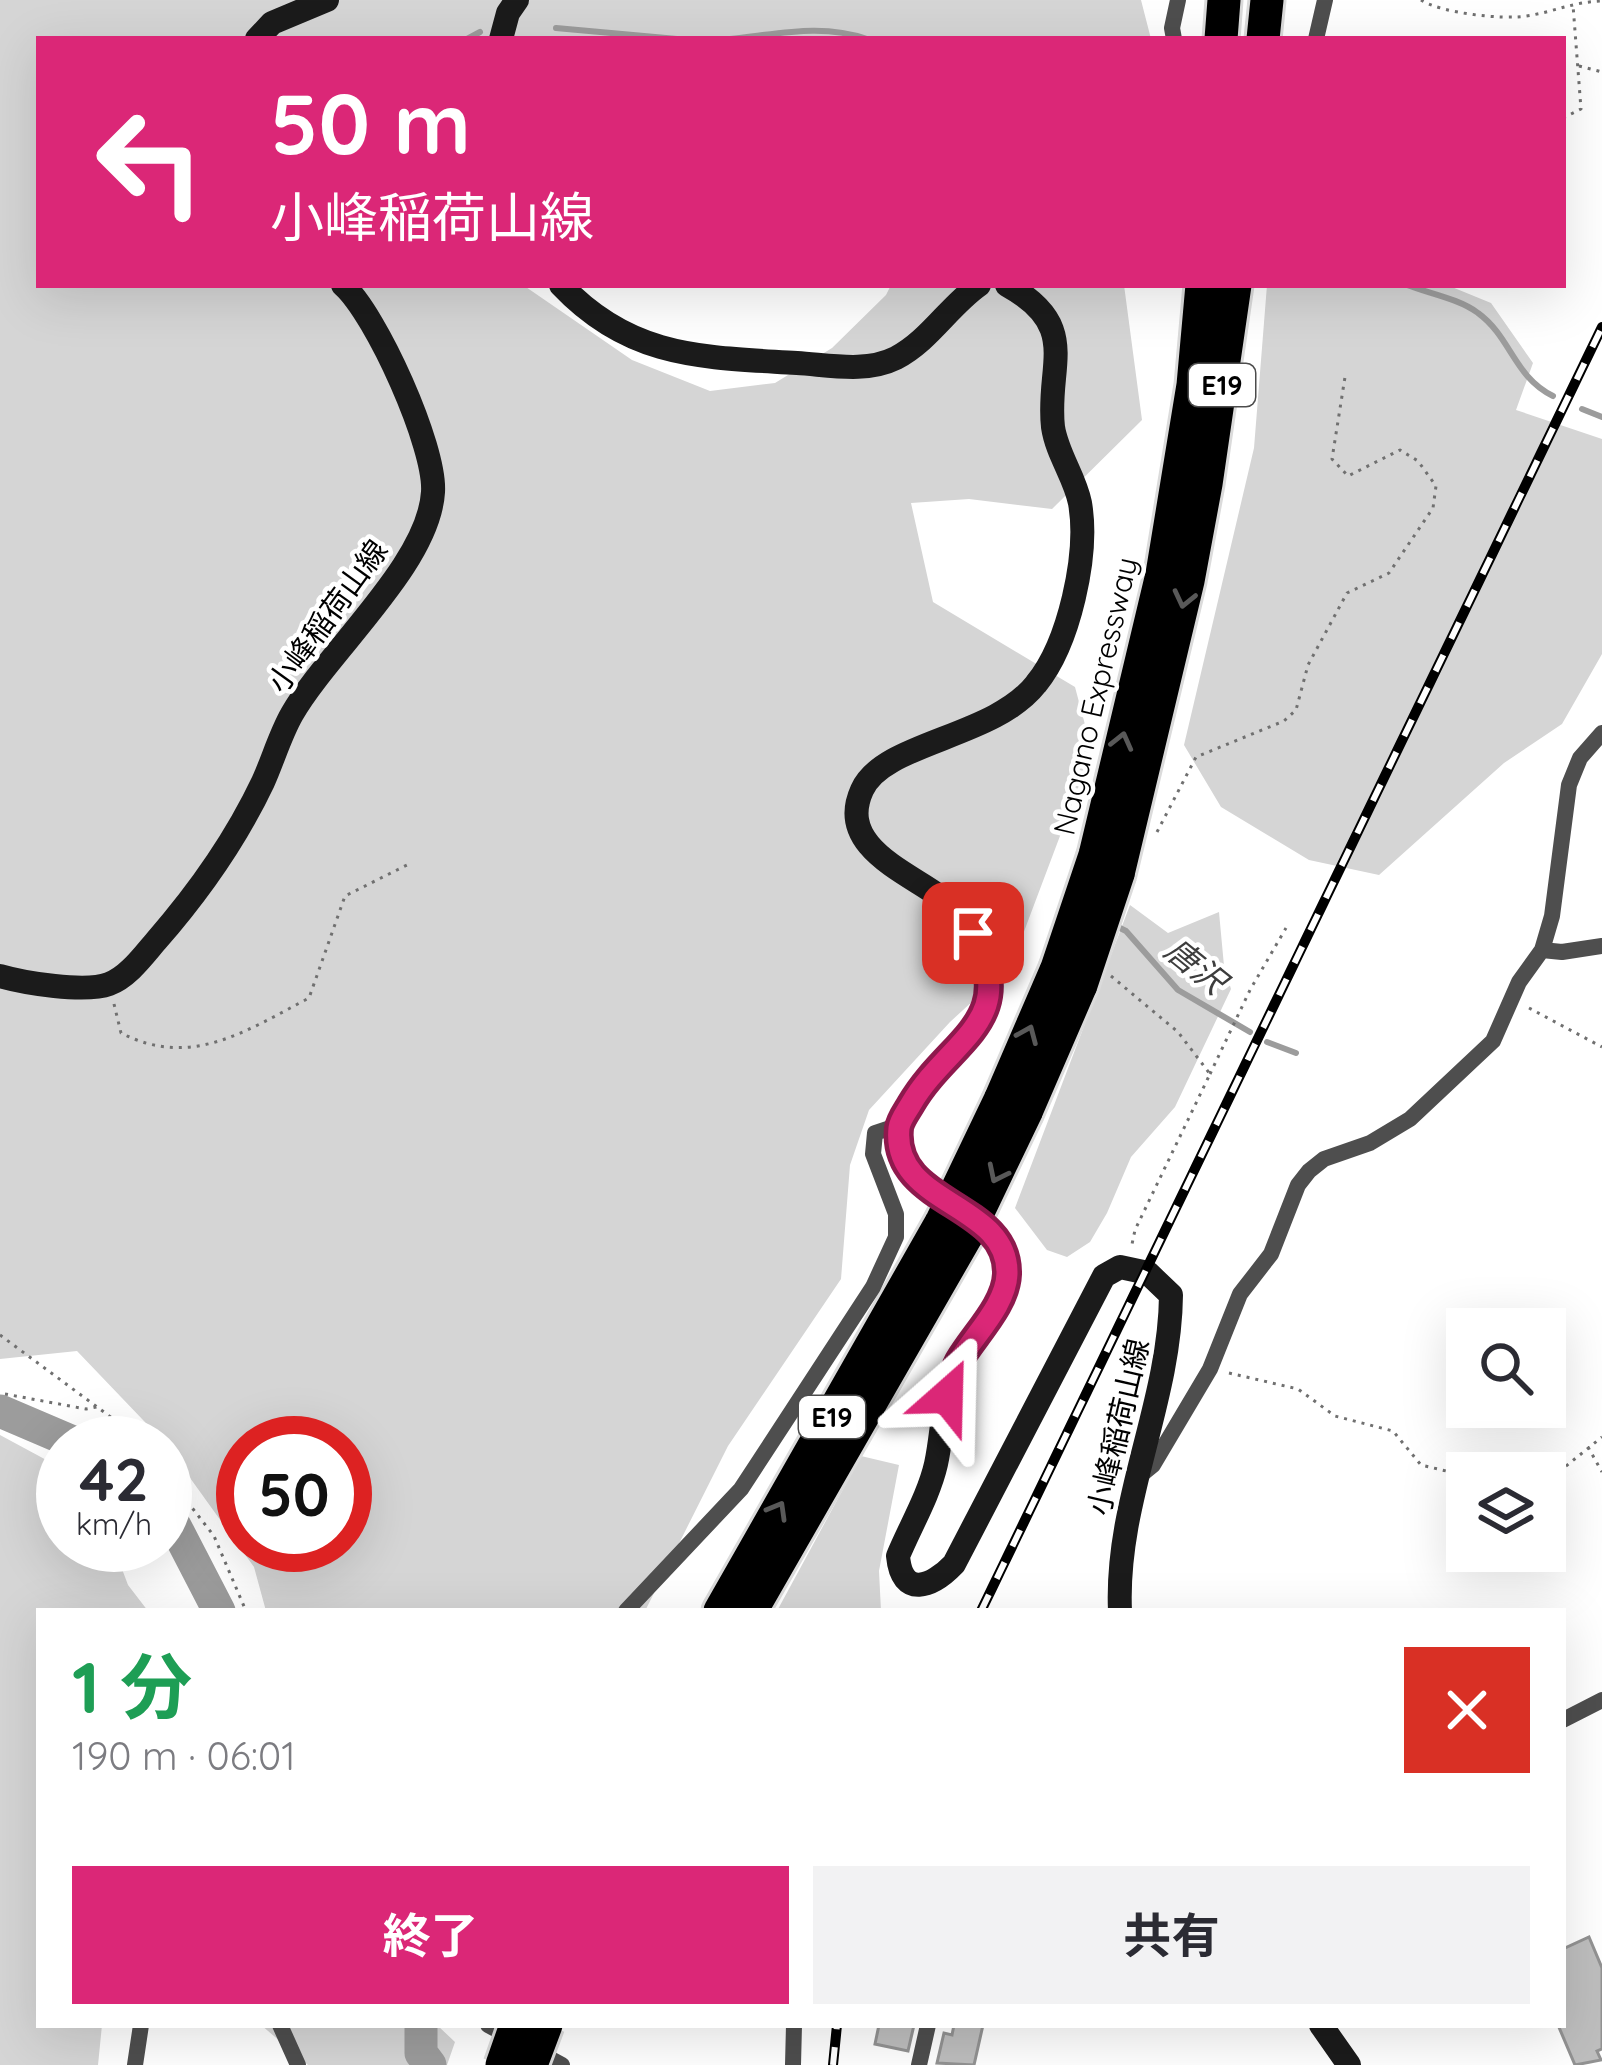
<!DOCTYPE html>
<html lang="ja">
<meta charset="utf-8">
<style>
body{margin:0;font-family:Quicksand,"Noto Sans JP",sans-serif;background:#f2f2f3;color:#2b2b33;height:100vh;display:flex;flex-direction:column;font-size:45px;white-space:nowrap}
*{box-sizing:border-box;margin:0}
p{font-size:39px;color:#7c7c81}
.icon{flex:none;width:66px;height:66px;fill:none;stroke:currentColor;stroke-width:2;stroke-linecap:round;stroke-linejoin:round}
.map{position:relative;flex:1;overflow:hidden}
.details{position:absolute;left:36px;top:1608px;width:1530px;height:420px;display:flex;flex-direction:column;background:#fff;border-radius:0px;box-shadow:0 12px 48px #0002}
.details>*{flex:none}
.banner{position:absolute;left:36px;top:36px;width:1530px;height:252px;border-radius:0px;box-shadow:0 12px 48px #0002;background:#db2777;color:#fff;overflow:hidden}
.controls{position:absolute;left:1446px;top:1308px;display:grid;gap:24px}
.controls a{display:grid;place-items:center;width:120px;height:120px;border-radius:0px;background:#fff;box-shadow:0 12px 48px #0002;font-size:60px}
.speed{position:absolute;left:36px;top:1416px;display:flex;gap:24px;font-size:60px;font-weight:700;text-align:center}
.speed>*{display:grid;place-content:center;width:156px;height:156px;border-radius:50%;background:#fff;box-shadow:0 12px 48px #0002;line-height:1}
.speed small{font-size:30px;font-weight:400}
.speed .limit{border:18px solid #d22;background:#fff;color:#111}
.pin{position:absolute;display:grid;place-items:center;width:102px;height:102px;color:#fff;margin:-51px;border-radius:24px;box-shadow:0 6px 18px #0006}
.me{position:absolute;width:132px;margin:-66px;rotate:25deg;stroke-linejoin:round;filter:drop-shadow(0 0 9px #0008)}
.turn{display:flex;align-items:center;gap:42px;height:252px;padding:0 36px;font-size:54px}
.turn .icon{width:156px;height:156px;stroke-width:2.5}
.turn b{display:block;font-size:84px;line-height:102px}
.round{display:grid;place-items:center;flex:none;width:126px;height:126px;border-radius:0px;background:#f2f2f3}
.summary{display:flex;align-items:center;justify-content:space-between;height:204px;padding:0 36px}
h1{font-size:72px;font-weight:700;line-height:90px;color:#1e9e55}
.action{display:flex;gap:24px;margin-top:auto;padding:24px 36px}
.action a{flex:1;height:138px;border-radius:0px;background:#db2777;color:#fff;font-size:48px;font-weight:700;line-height:138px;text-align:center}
.action a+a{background:#f2f2f3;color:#2b2b33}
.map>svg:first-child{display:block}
</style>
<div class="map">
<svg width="1602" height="2065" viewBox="0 0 1602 2065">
<rect width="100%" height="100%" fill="#fff"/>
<!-- green -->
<path fill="#d5d5d5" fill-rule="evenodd" d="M0,0H1141L1151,39H39V285H523L632,360L710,391L775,383L832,348L886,295L891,285H1124L1142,420L1052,509L969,499L911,503L933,602L1075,687L1092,751L1011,966L950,1022L869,1110L850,1165L841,1279L728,1446L645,1611H266L254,1567L165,1443L77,1351L0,1359ZM243,1443H345V1545H243Z
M1267,285H1447L1491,303L1533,363L1516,410L1602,439V654L1562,724L1504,763L1379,875L1309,860L1221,807L1184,745L1254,448Z
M1130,905L1168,933L1219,912L1224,966L1231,989L1175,1107L1131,1157L1107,1213L1090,1242L1067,1257L1047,1250L1015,1208Z
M0,1435L63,1469V1545H113L128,1585L148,1611H39V2025H102L98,2065H0Z
M861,1456L899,1465L879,1571L881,1611H777Z
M261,2025H437L455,2042L447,2065H308Z"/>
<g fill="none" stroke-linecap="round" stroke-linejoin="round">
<!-- stream -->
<path stroke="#9c9c9c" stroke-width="6" d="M556,28L677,39
M467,39L480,32
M730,39C778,34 822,23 867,39
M1407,285C1428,293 1460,299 1478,313C1511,337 1514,377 1553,396
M1582,409L1602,417
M1118,927L1126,931L1178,990L1250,1032
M1267,1042L1296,1053"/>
<!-- river -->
<path stroke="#9c9c9c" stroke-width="33" d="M0,1411L75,1443
M165,1515L175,1526L219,1611
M421,2025V2053L430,2065"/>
</g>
<!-- building -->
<path fill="#bebebe" stroke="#929292" stroke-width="3" d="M1589,1937L1602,1968V2049L1597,2051L1601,2060L1575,2065L1558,2025H1563V1949Z
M879,2025H914L908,2051L875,2044Z
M954,2025H983L974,2065L937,2063L944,2033L952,2035Z"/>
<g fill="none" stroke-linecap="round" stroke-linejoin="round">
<!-- motorway casing -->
<g stroke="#dbdbdb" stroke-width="39">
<path id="motorway" d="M1221,39L1224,0
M1263,39L1267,0
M1095,855L1162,574L1193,385L1202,285
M1118,874L1188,581L1206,484L1235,285
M1000,1100L1057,968
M1026,1112L1081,985
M720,1611L942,1221
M751,1611L967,1235"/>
</g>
<!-- path -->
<path stroke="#707070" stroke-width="3" stroke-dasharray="3 6" stroke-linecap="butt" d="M1421,0C1441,13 1502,20 1526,16C1554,12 1572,2 1602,1
M1579,66L1602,72
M1563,118L1581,109L1573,5
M1157,832L1196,757L1284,721L1296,710L1308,665L1347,593L1389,573L1433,508L1436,486L1418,461L1400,450L1348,476L1332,459L1345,377
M1111,976L1178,1032L1210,1074L1135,1230L1131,1249
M114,1004L121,1033C191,1069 246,1031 309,998L345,896L409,864
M1529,1008L1602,1047
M1210,1074L1250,990L1286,928
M0,1335L116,1421L138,1443
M1229,1373L1298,1389L1335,1416L1393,1431L1421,1465L1467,1476
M5,1394L86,1409L97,1407
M1588,1447L1602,1472
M165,1473L214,1536L246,1611
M1545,1483L1602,1437"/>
<!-- minor -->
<path stroke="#4e4e4e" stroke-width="16" d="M1174,39L1172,28L1178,0
M1316,39L1325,0
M1542,950L1562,952L1602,946
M1137,1478L1153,1465L1210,1369L1240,1294L1271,1254L1298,1185L1309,1171L1324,1159L1370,1143L1410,1119L1493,1041L1519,982L1542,950L1552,916L1569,785L1580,758L1602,733
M626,1611L741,1489L873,1287L896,1237V1214L873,1154L875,1133L899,1125
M1563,1720L1602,1700
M280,2025L298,2065
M488,2025L562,2065
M135,2065L141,2025
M793,2065L794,2025
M919,2065L928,2025"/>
<!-- secondary -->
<path stroke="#1b1b1b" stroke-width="24" d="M257,39L272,23L327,0
M501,39L508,13L517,0
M561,285C631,359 703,357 797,363C830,365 866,373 896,358C929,341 949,306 979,285
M1007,285C1082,327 1046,365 1053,427C1057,454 1075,477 1080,503C1089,555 1069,644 1036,684C994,738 883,742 862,790C834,852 921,876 953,907C967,921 981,942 987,960C1010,1046 905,1069 900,1129C893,1200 985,1199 1003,1255C1018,1298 972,1331 956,1367C942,1397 943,1432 936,1464C929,1495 910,1527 898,1556C902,1599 932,1587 954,1564L1104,1276L1120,1267L1148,1273L1171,1295C1170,1403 1115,1502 1120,1611
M0,976C24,983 85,993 109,984C128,977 143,956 156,941C198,893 236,839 263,782C273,760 280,735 292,714C328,651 429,564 433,492C436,447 376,314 343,285
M1321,2025L1349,2065"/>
<!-- motorway -->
<use href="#motorway" stroke="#000" stroke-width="33"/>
<!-- rail casing -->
<g stroke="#000" stroke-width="10">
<path id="rail" d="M981,1611L1602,327
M833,2065L837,2025"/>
</g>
<!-- rail -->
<use href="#rail" stroke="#fff" stroke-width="6" stroke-dasharray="18" stroke-linecap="butt"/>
<!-- motorway-bridge casing -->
<g stroke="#dbdbdb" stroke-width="39" stroke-linecap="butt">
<path id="motorway-bridge" d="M1057,968L1095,855
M1081,985L1118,874
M942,1221L1000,1100
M967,1235L1026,1112
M502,2065L516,2025
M531,2065L546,2025"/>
</g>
<!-- motorway-bridge -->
<use href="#motorway-bridge" stroke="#000" stroke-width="33"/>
</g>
<!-- one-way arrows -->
<defs><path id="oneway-chevron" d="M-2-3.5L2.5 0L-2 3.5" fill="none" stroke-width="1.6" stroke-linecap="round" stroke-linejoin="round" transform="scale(3)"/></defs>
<g stroke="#595959">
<use href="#oneway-chevron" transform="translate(1184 599) rotate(103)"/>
<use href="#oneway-chevron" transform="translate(1122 741) rotate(-76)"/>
<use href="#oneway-chevron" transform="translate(1028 1034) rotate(-67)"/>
<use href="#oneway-chevron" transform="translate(997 1174) rotate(116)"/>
<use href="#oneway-chevron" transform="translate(778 1510) rotate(-60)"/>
</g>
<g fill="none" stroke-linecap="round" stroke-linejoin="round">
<!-- route casing -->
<g stroke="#8e194d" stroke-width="30">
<path id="route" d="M947,1396C950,1384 953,1372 959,1361C974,1335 1006,1305 1007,1274C1009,1202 891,1206 899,1128C900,1120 907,1111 911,1104C949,1039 1021,1022 973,933"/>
</g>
<!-- route -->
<use href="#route" stroke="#db2777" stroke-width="21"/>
</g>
<g text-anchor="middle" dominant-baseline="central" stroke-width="9" stroke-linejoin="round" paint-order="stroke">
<!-- shield labels -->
<g fill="#fff" stroke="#4c4c4c" stroke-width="3">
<rect x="1189" y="364" width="66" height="42" rx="9"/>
<rect x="799" y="1396" width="66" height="42" rx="9"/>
</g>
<g font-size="27" font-weight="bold" fill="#000">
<text x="1222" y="385">E19</text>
<text x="832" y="1417">E19</text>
</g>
<!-- street labels -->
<g font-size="30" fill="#000" stroke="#fff">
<text transform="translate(327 616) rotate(-54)">小峰稲荷山線</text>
<text transform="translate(1095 696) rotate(-77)">Nagano Expressway</text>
<text transform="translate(1118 1427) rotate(-77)">小峰稲荷山線</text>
</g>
<!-- water labels -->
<g font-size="33" font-style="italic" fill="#3d3d3d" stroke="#fff">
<text transform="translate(1196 965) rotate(39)">唐沢</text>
</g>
</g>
</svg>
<div class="controls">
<a><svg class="icon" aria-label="search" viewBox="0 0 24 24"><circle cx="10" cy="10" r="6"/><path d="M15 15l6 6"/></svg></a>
<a><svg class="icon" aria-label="layers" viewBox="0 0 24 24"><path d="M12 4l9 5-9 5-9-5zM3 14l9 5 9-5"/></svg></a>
</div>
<div class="speed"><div>42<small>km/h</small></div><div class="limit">50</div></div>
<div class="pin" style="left:973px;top:933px;background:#d93025"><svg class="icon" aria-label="arrive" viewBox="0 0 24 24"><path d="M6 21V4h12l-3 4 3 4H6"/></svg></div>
<svg class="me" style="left:947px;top:1396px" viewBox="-20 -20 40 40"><path d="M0-17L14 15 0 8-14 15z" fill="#db2777" stroke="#fff" stroke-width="4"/></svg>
<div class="banner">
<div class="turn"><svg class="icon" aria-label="left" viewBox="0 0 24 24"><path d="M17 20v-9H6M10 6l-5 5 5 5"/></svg><div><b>50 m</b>小峰稲荷山線</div></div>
</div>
<section class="details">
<div class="summary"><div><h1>1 分</h1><p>190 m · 06:01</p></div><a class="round" style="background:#d93025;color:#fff"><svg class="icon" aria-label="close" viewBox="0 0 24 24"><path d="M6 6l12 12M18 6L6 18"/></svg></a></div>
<div class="action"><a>終了</a><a>共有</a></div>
</section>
</div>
